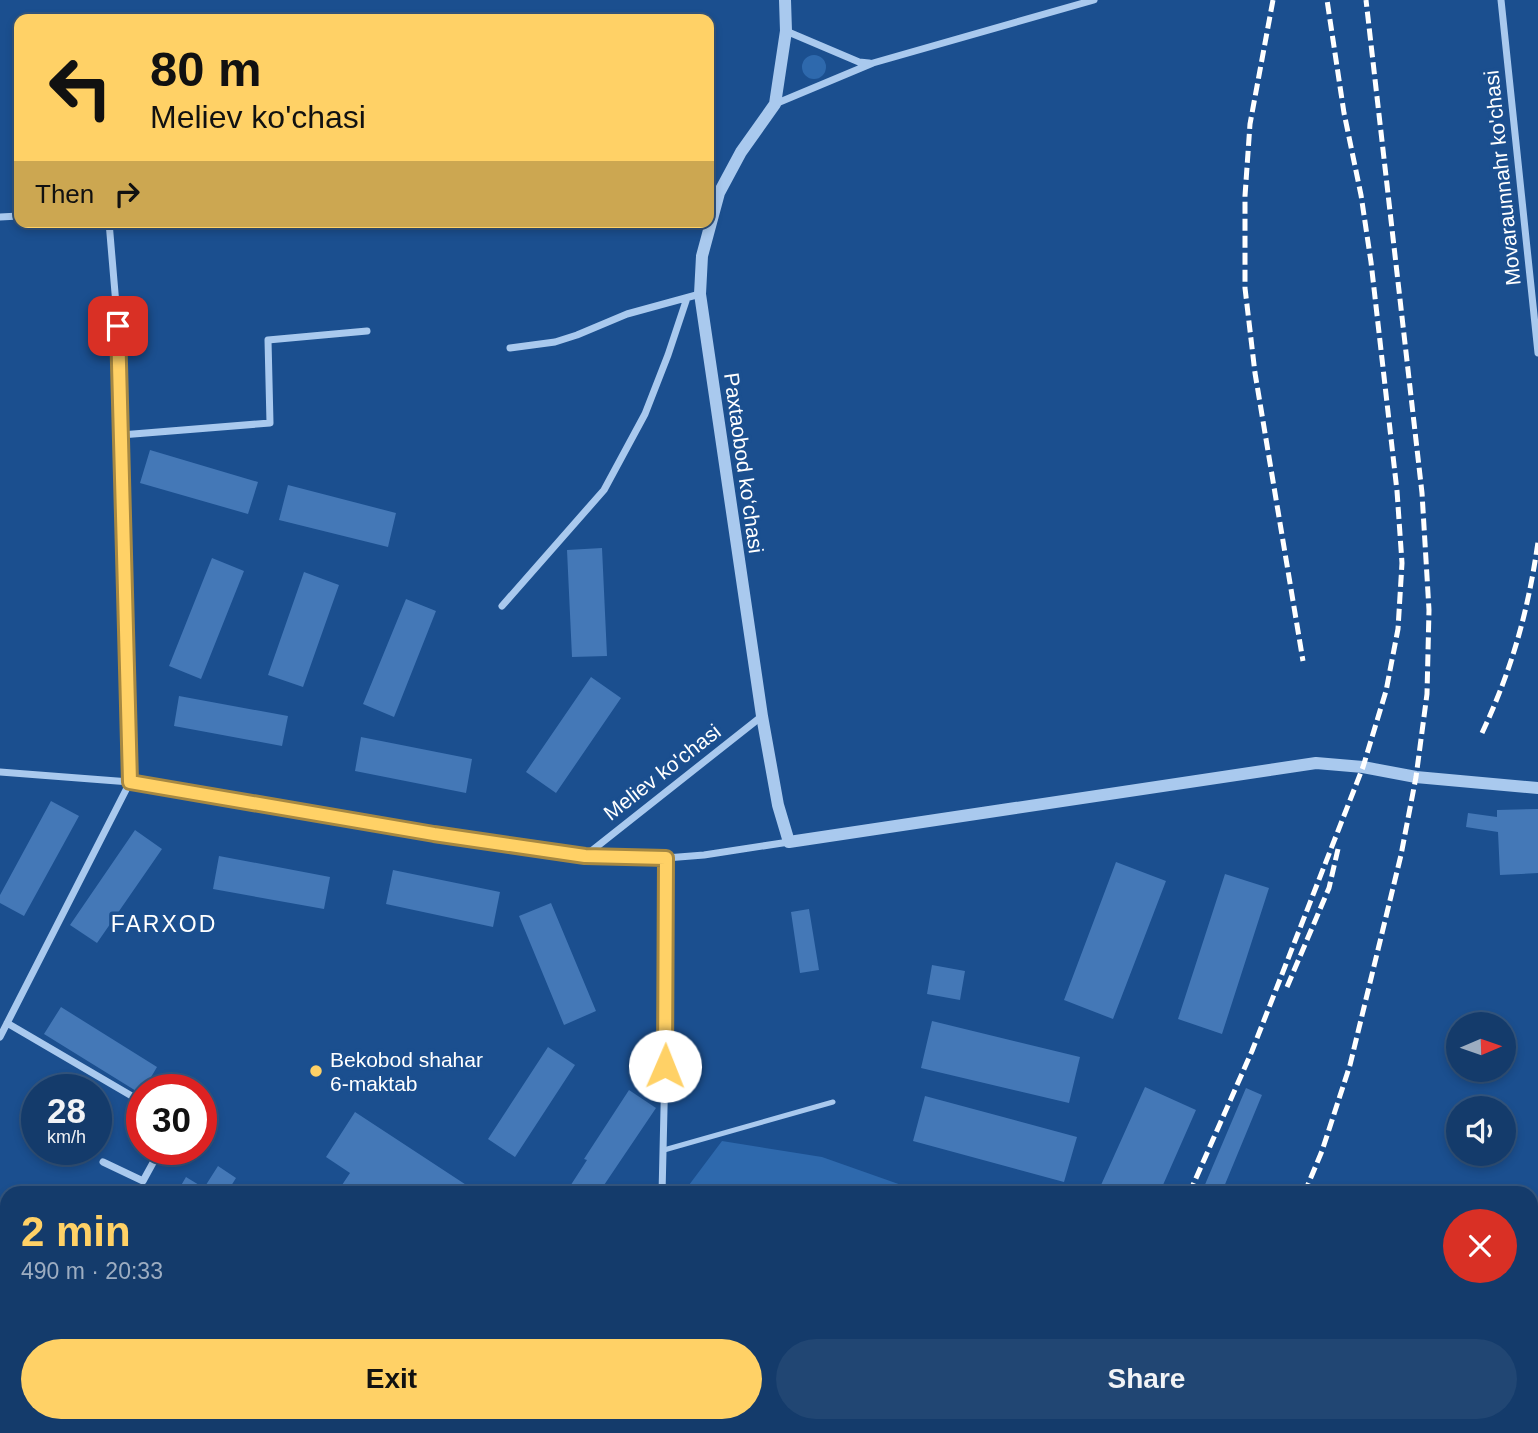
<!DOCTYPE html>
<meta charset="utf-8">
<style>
body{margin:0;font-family:Helvetica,sans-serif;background:#214673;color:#f1f3f6;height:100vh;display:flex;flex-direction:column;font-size:26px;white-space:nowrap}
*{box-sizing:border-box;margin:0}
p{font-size:23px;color:#9dadc1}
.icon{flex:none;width:38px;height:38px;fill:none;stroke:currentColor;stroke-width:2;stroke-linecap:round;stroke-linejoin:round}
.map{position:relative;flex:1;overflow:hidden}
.drawer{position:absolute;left:0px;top:1186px;width:1538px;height:247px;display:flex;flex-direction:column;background:#143b6b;border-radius:21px 21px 0 0;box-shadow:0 4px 10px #0003,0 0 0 2px #33557e}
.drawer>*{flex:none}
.top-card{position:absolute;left:14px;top:14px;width:700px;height:214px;border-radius:14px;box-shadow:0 4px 10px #0003,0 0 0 2px #33557e;background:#ffd166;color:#111;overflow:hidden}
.needle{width:46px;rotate:88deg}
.controls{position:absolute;left:1446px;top:1012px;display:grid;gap:14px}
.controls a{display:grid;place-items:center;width:70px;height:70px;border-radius:50%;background:#143b6b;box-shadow:0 4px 10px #0003,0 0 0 2px #33557e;font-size:35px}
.speed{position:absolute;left:21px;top:1074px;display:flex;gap:14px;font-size:35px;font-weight:700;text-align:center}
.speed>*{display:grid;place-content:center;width:91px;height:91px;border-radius:50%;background:#143b6b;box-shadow:0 4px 10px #0003,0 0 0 2px #33557e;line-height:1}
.speed small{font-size:18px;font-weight:400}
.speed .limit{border:10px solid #d22;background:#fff;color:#111}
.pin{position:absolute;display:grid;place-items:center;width:60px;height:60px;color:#fff;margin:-30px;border-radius:14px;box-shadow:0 4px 10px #0006}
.me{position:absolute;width:77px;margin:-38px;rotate:1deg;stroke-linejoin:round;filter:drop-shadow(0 0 5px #0008)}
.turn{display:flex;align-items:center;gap:24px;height:147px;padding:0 21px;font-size:32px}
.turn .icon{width:91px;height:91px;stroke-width:2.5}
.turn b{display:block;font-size:49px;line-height:60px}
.then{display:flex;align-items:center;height:66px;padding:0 21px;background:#0003;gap:14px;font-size:26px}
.round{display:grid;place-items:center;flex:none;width:74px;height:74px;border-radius:37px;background:#214673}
.head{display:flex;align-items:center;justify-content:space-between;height:119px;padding:0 21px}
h1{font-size:42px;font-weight:600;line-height:52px;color:#ffd166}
.cta{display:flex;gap:14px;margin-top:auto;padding:14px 21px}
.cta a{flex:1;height:80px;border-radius:42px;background:#ffd166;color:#111;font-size:28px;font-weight:600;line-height:80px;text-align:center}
.cta a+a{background:#214673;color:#f1f3f6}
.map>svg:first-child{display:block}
</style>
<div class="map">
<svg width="1538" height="1433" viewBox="0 0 1538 1433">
<rect width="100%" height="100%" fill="#1b4f8f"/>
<!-- green -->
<path fill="#2e69ad" d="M802 67a12 12 0 1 1 24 0a12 12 0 1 1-24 0Z
M722,1141L822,1157L924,1193H683Z
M912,1426H968L966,1433H911Z"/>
<!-- building -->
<path fill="#4478b7" d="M150,450L258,482L248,514L140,483Z
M288,485L396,513L388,547L279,520Z
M602,548L607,656L572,657L567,550Z
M212,558L244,571L201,679L169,666Z
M304,572L339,585L303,687L268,675Z
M406,599L436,611L394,717L363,704Z
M591,677L621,698L556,793L526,772Z
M179,696L288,716L282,746L174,726Z
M361,737L472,759L466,793L355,771Z
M51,801L79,816L24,916L0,903V895Z
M1538,809V873L1500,875L1498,832L1466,827L1468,813L1497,817V810Z
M135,830L162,849L97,943L70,925Z
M219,856L330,877L324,909L213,889Z
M1116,862L1166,881L1113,1019L1064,1000Z
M393,870L500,892L493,927L386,904Z
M1225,874L1269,888L1222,1034L1178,1019Z
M551,903L596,1011L564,1025L519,916Z
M809,909L819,970L800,973L791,912Z
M932,965L965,971L960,1000L927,994Z
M61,1007L157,1067L141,1094L44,1034Z
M932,1021L1080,1057L1069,1103L921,1068Z
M548,1047L575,1065L515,1157L488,1139Z
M1145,1087L1196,1110L1159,1194H1097Z
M1246,1088L1262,1095L1221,1194H1201Z
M629,1090L656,1108L598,1194H565L587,1160L584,1159Z
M925,1096L1077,1137L1064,1182L913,1141Z
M355,1112L480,1194H429L416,1185L410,1194H382L371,1186L366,1194H336L350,1173L326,1157Z
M218,1166L236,1178L226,1194H176L186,1177L204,1188Z"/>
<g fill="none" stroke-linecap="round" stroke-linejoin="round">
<!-- service -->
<path stroke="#a9c9ee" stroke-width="5" d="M664,1150L833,1102"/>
<!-- minor -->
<path stroke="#a9c9ee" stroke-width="7" d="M1501,0L1538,353
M786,31L859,62L869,63
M775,104L873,63L1094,0
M0,217L19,216
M510,348L555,342L577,335L627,314L700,294
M121,435L270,423L268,340L367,331
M502,606L604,490L645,414L668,355L687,298
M0,772L130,782L434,834L585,856L762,716
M586,856L666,858L704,855L789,842
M7,1023L142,1102
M0,1037L130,782L122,516L120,352L109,222
M103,1162L143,1181L160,1150
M662,1194L667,982L666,858
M0,1317L7,1322
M0,1383L7,1372
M186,1426L197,1433
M555,1433L559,1426"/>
<!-- tertiary -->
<path stroke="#a9c9ee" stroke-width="12" d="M785,0L786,31L775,104L741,152L719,193L702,256L700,294L762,716L778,805L789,842L1316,763L1363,767L1416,777L1538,788"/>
<!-- primary -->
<path stroke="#f0f6ff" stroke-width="18" d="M1531,1289L1538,1264
M1492,1433L1494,1426"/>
<!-- rail -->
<path stroke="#fff" stroke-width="5" stroke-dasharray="12 5" stroke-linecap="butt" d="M1273,0L1250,124L1245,196V288L1255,373L1303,661
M1482,733C1512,669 1528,612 1538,542
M1287,987L1329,888L1338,849
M1189,1194L1252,1051L1363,767L1386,691L1398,629L1402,563L1397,491L1371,262L1361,195L1344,113L1327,0
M1304,1194L1322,1151L1350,1065L1401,855L1416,777L1427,694L1429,610L1422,493L1366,0
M1082,1433L1085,1426
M1188,1433L1191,1426
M1280,1433L1282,1426"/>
</g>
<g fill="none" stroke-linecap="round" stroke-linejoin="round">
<!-- route casing -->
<g stroke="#a68842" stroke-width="18">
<path id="route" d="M118,326L130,782L434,834L585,856L666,858L665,1066"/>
</g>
<!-- route -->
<use href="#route" stroke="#ffd166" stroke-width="12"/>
</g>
<!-- markers -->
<circle fill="#ffd166" stroke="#1b4f8f" stroke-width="2.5" cx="316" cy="1071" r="7"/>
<g text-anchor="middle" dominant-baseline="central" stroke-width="7" stroke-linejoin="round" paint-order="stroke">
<!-- street labels -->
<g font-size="21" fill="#fff" stroke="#1b4f8f">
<text transform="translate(1502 178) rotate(-96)">Movaraunnahr ko'chasi</text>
<text transform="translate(744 463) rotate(82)">Paxtaobod ko‘chasi</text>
<text transform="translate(662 772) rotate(-38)">Meliev ko'chasi</text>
</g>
<!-- poi labels -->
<g font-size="21" fill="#fff" stroke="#1b4f8f" text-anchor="start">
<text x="330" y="1059">Bekobod shahar<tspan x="330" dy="24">6-maktab</tspan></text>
</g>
<!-- neighbourhood labels -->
<g font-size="23" letter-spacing="2" fill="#fff" stroke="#1b4f8f">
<text x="164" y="924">FARXOD</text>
</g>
</g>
</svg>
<div class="controls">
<a><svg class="needle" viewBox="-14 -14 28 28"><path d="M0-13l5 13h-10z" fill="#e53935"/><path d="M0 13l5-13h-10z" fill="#9dadc1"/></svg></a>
<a><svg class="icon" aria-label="sound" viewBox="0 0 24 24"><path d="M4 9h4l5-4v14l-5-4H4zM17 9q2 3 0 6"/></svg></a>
</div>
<div class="speed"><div>28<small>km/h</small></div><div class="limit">30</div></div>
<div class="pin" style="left:118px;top:326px;background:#d93025"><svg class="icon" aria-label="arrive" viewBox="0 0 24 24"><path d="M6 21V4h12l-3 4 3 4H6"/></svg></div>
<svg class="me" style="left:665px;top:1066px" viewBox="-20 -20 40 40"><circle r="19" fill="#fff"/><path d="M0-13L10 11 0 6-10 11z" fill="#ffd166"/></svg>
<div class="top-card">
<div class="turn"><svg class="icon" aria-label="left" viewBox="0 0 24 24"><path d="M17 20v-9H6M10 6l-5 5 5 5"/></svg><div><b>80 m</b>Meliev ko'chasi</div></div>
<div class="then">Then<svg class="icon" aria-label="right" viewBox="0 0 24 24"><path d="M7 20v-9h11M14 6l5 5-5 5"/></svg></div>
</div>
<section class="drawer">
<div class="head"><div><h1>2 min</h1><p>490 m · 20:33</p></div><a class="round" style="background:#d93025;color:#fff"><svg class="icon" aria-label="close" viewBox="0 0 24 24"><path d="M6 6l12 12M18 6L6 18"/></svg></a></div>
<div class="cta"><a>Exit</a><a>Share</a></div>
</section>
</div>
